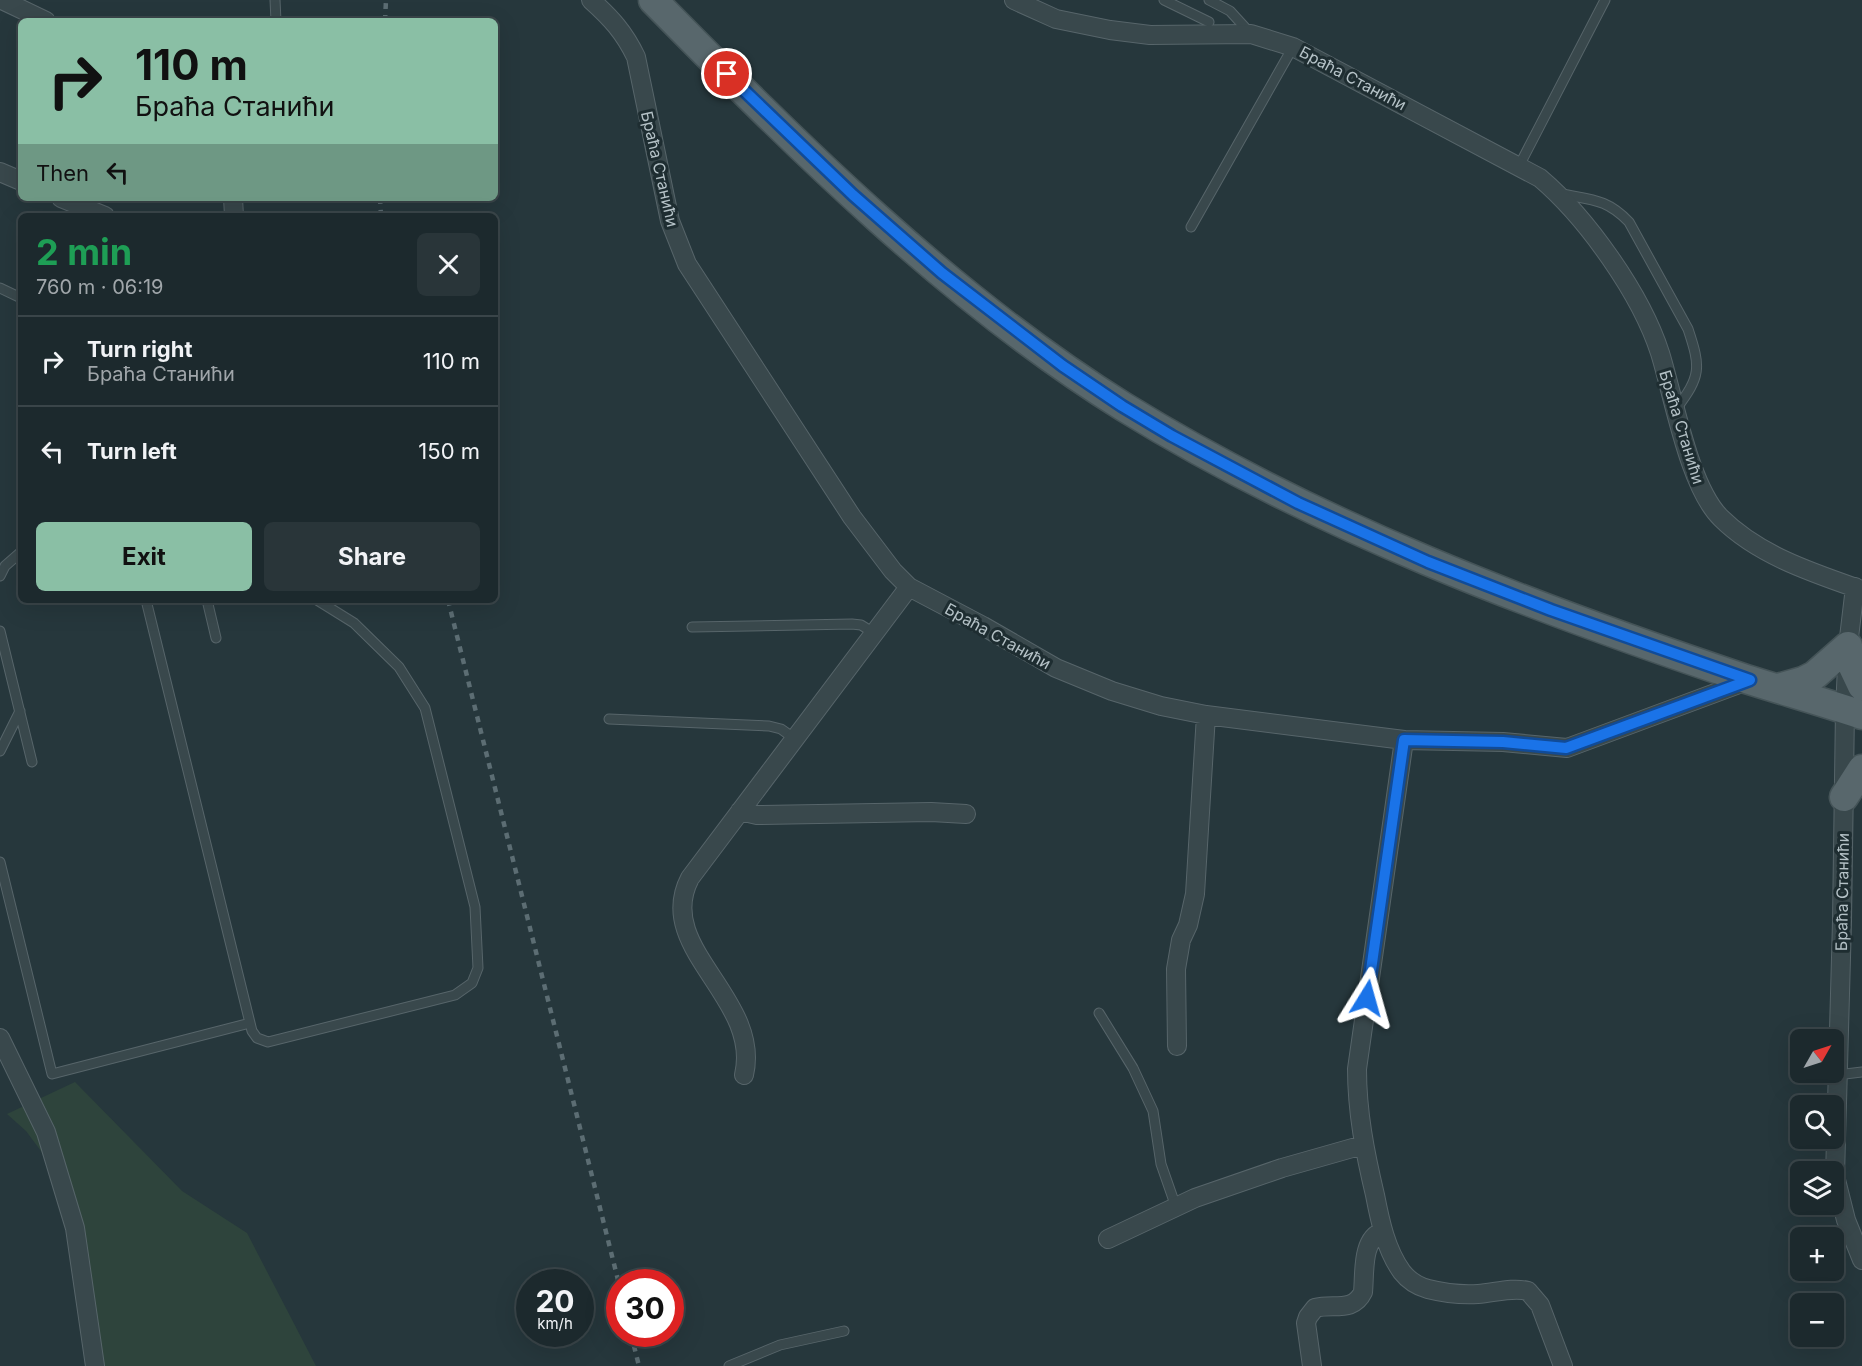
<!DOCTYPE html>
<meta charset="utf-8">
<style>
body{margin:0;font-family:Inter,sans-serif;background:#293539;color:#f1f3f6;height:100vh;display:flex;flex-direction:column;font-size:22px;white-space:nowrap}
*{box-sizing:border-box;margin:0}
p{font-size:20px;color:#a0a6aa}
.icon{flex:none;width:33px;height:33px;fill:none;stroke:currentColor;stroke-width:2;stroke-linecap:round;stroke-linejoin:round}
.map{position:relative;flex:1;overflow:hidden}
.drawer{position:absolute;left:18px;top:213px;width:480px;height:390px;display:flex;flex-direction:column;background:#1c292d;border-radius:9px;box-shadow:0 6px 24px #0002,0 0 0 2px #3a4549}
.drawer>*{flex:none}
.banner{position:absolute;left:18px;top:18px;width:480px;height:183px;border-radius:9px;box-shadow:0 6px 24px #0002,0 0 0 2px #3a4549;background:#8abfa5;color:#111;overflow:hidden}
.needle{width:39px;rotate:51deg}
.controls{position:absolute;left:1790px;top:1029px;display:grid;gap:12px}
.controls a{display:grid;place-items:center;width:54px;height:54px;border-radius:9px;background:#1c292d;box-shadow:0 6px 24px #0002,0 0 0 2px #3a4549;font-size:30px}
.speed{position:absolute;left:516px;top:1269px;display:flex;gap:12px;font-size:30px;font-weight:700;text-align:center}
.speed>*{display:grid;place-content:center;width:78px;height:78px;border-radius:50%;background:#1c292d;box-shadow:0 6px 24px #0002,0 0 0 2px #3a4549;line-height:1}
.speed small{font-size:15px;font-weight:400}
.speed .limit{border:9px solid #d22;background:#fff;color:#111}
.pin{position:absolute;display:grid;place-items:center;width:51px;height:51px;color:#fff;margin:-26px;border:3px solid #fff;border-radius:50%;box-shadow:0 2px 6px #0007}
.me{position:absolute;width:66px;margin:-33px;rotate:8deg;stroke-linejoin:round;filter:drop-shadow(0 0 4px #0008)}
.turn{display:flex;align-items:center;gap:21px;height:126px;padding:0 18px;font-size:27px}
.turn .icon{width:78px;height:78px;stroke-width:2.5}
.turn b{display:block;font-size:42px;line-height:51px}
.then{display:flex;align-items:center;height:57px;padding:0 18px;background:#0003;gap:12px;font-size:22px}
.round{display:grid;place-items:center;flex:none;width:63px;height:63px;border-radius:9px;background:#293539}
.headline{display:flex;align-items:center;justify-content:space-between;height:102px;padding:0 18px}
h1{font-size:36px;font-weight:700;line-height:45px;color:#1e9e55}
.primary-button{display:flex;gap:12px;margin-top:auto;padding:12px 18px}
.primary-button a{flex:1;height:69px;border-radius:9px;background:#8abfa5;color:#111;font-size:24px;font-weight:700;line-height:69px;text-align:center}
.primary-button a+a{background:#293539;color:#f1f3f6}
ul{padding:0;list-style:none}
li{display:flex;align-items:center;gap:18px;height:90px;padding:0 18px;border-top:2px solid #3a4549}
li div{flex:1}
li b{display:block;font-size:22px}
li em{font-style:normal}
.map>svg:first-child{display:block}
</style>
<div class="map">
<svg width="1862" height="1366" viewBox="0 0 1862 1366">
<rect width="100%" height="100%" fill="#26373c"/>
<!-- green -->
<path fill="#2e443c" d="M75,1082L182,1191L247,1233L316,1366H89L61,1178L26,1131L7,1114Z"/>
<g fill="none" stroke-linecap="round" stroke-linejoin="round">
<!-- lane casing -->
<g stroke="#57656a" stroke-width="11">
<path id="lane" d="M275,0L276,21
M1164,0L1209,22
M1209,0L1230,11L1251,34
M1519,166L1605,0
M1562,194C1592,200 1607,199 1629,222L1688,329C1701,368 1701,376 1676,409
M1191,227L1293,47
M0,288L21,298
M0,576L5,566L21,552
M146,600L252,1031L257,1038L268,1042L455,995L472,983L478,968L475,907L425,708L399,667L354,623L317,600
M207,600L216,638
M692,627L852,624L861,625L874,633
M0,631L32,762
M609,719L769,726L781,729L795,739
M0,751L20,711
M0,862L52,1074L250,1023
M1099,1013L1133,1068L1153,1111L1161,1164L1176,1207
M1837,1075L1862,1072
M729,1366L780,1345L844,1331"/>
</g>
<!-- street casing -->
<g stroke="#57656a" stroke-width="20">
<path id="street" d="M2,0L46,21
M591,0C611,18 624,32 636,57L670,221L687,264L852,517L893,571L909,587L983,626L1056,668L1112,691L1161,706L1206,715L1404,740L1503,742L1567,748L1750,680
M1014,0L1056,19L1110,30L1150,35L1251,34L1293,47L1540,178C1587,218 1641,294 1660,353C1674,398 1689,487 1721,518C1758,555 1813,573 1862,590
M0,172L21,181
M61,198L105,216
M233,198L234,216
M1855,587L1848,646L1845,709L1842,921L1835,1176L1846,1220L1862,1260
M1404,740L1357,1069C1357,1112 1365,1153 1375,1195C1380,1221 1386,1250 1402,1272C1409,1281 1417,1286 1428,1289C1444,1293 1462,1295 1478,1294C1494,1293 1512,1287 1528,1291L1540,1305L1563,1366
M740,811L757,815L931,812L966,814
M0,1038L46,1132L75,1228L95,1366
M1177,1046L1176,969L1181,940L1188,925L1195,894L1206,715
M744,1075C762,998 653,948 690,878L909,587
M1108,1239L1195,1198L1282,1168L1363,1145
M1312,1366L1306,1323L1308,1317L1315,1308C1333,1303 1353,1313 1363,1292C1365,1273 1361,1239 1383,1231"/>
</g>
<!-- primary casing -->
<g stroke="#455458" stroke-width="31">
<path id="primary" d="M653,0C796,145 950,299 1124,407C1317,526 1531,607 1746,679C1784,691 1823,702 1862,715
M1848,646L1853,667L1862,686
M1778,688L1803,681L1815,675L1848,646
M1844,797L1862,769"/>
</g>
<!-- lane -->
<use href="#lane" stroke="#39484c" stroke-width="9"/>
<!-- street -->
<use href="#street" stroke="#39484c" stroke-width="18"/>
<!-- primary -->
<use href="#primary" stroke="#58676c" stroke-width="28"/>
<!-- rail -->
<path stroke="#5c6d73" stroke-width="4.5" stroke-dasharray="6 6" stroke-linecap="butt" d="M385,21L386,0
M380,198L381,216
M448,600L620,1288
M631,1334L639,1366"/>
</g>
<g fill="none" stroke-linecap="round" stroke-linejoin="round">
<!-- route casing -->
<g stroke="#114b97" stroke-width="15">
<path id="route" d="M727,74L853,195L942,273L1063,366L1122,406L1172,436L1298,503L1428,562L1551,610L1750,680L1566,748L1503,742L1404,740L1367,998"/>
</g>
<!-- route -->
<use href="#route" stroke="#1a73e8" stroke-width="10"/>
</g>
<g text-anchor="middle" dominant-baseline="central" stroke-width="6" stroke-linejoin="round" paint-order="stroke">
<!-- street labels -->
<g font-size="16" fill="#b5c2c7" stroke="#1e2d31">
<text transform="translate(1353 78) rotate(28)">Браћа Станићи</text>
<text transform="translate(660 169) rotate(77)">Браћа Станићи</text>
<text transform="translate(1682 427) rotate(73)">Браћа Станићи</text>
<text transform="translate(998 636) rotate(29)">Браћа Станићи</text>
<text transform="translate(1842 892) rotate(-89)">Браћа Станићи</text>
</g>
</g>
</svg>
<div class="controls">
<a><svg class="needle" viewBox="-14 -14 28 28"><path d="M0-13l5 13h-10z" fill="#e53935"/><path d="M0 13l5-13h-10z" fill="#a0a6aa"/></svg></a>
<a><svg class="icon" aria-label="search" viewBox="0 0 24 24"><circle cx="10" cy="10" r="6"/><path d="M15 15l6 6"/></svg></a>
<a><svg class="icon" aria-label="layers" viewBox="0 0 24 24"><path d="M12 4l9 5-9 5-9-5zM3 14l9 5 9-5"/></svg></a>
<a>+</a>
<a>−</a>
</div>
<div class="speed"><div>20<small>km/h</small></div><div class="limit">30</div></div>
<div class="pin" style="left:727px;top:74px;background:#d93025"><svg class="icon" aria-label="arrive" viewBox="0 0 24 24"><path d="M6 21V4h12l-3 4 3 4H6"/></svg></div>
<svg class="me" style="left:1367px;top:998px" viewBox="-20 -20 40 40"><path d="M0-17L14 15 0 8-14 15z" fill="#1a73e8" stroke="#fff" stroke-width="4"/></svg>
<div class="banner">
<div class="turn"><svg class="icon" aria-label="right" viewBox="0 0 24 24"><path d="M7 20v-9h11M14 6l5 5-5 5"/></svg><div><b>110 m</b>Браћа Станићи</div></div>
<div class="then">Then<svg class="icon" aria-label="left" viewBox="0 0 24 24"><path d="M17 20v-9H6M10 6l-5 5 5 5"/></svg></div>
</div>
<section class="drawer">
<div class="headline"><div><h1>2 min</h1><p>760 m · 06:19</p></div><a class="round"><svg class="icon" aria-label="close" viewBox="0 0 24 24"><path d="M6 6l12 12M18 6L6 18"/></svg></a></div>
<ul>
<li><svg class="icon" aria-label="right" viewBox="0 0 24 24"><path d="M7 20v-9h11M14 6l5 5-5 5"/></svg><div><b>Turn right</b><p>Браћа Станићи</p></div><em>110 m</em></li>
<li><svg class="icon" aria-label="left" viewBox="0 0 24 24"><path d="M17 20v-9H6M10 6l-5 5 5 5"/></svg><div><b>Turn left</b></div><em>150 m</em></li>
</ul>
<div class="primary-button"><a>Exit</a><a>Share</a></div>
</section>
</div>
